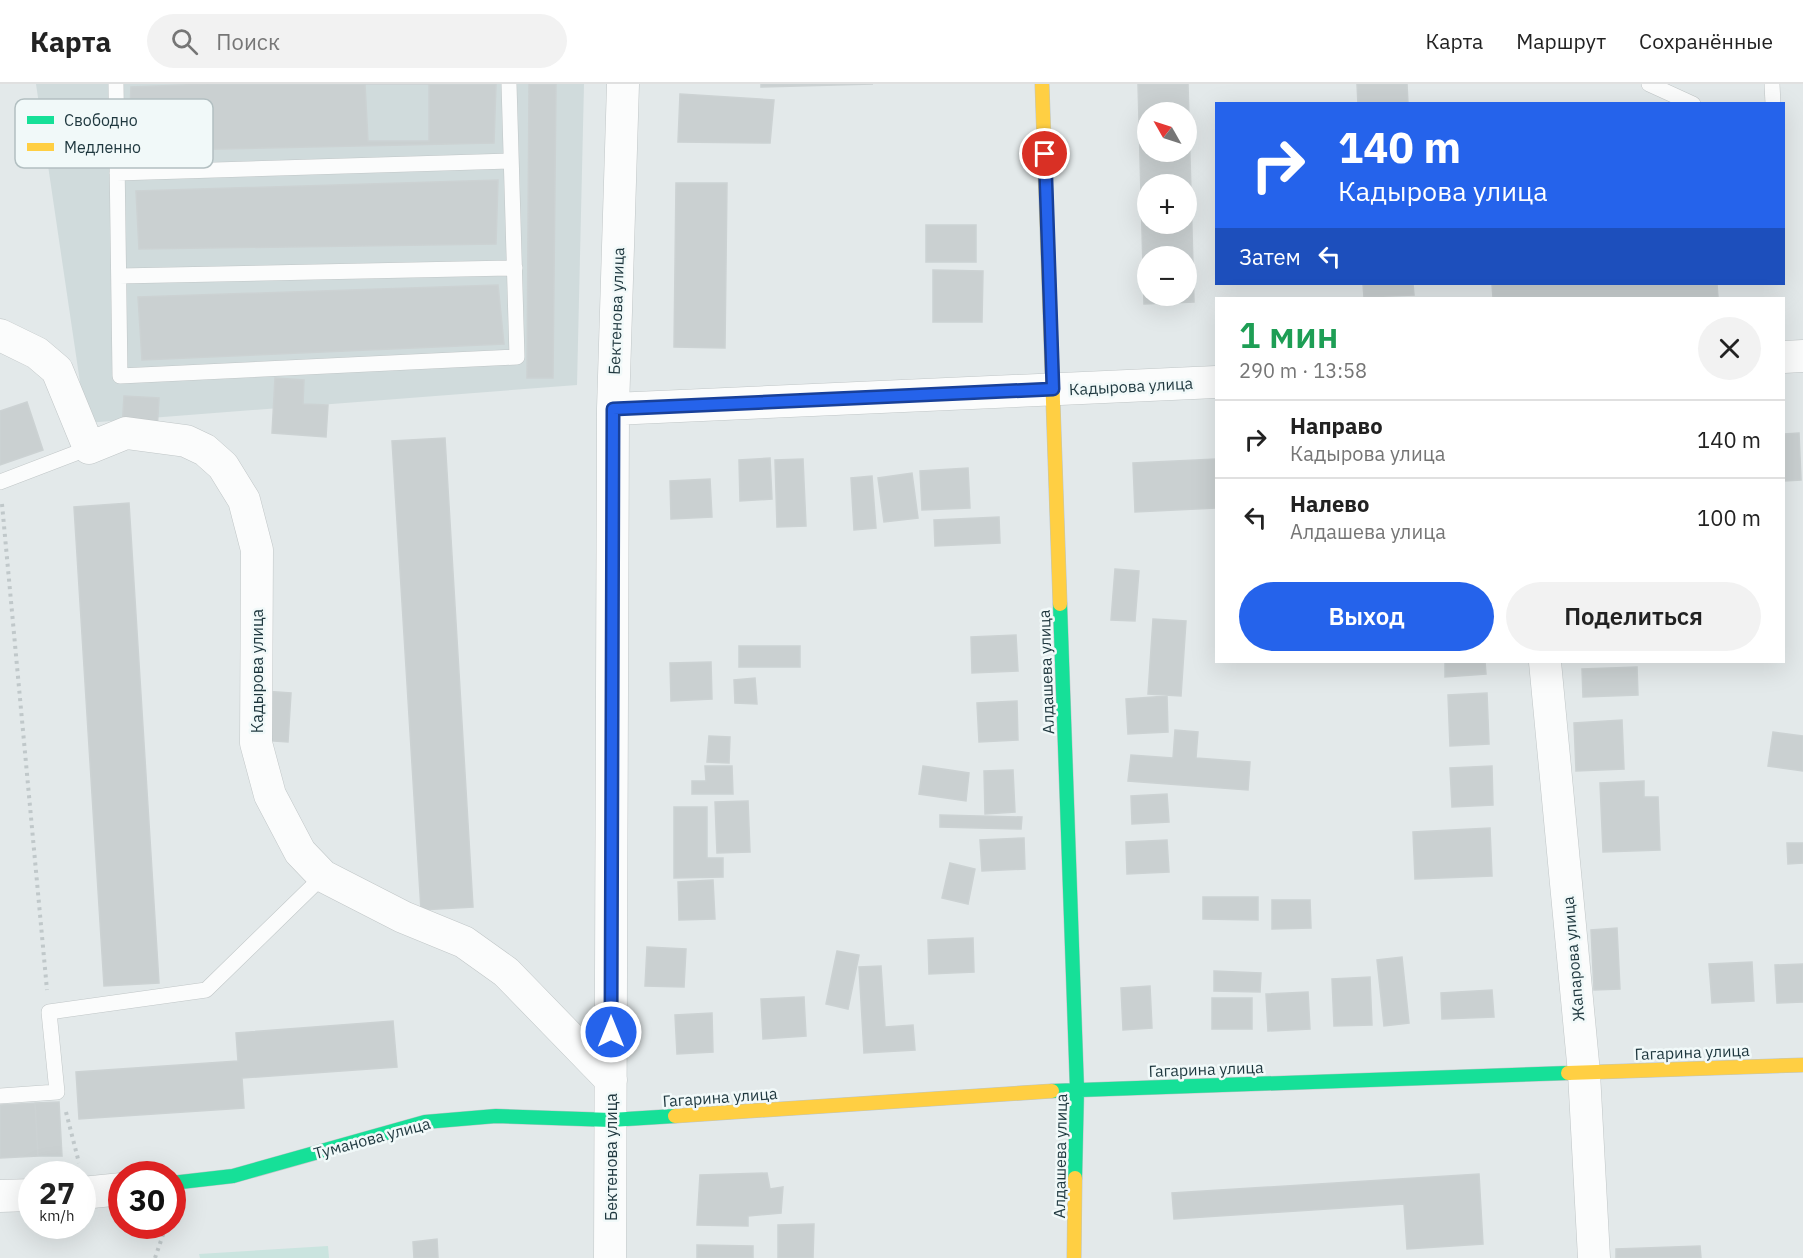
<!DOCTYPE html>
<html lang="ru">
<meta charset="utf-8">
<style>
body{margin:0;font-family:"IBM Plex Sans",sans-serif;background:#f2f2f2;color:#222;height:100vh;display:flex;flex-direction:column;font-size:22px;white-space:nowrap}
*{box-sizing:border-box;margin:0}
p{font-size:20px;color:#767676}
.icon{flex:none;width:33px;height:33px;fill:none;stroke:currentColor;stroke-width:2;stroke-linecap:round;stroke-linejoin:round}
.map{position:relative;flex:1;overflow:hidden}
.panel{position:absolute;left:1215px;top:213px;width:570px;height:366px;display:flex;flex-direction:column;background:#fff;border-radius:0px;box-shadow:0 6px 24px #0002}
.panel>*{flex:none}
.banner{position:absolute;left:1215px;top:18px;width:570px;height:183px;border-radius:0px;box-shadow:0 6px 24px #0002;background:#2563eb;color:#fff;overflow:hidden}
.needle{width:39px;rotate:309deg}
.tools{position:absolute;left:1137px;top:18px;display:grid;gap:12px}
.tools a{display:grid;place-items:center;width:60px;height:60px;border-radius:50%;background:#fff;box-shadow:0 6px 24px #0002;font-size:30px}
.speed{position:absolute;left:18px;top:1077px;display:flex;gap:12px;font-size:30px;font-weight:700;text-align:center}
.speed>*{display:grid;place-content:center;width:78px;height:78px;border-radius:50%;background:#fff;box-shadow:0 6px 24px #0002;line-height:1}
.speed small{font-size:15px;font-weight:400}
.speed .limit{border:9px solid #d22;background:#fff;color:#111}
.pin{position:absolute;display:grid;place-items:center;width:51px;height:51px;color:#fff;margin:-26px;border:3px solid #fff;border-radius:50%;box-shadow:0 2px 6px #0007}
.me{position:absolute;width:66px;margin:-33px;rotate:0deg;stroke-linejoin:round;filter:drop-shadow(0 0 4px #0008)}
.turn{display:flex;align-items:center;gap:21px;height:126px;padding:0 24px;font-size:27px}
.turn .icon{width:78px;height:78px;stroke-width:2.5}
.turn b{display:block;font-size:42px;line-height:51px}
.then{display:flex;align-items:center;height:57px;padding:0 24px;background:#0003;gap:12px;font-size:22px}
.round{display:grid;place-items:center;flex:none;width:63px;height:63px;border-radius:32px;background:#f2f2f2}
.summary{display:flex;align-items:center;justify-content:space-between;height:102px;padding:0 24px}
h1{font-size:36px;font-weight:600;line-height:45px;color:#1e9e55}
.button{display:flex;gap:12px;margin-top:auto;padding:12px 24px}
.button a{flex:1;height:69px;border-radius:36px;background:#2563eb;color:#fff;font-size:24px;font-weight:600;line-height:69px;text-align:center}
.button a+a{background:#f2f2f2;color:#222}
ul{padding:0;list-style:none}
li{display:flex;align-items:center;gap:18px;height:78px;padding:0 24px;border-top:2px solid #e0e0e0}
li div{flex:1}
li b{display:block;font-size:22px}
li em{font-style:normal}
header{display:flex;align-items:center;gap:36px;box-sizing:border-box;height:84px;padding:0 30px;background:#fff;border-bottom:2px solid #e0e0e0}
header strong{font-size:28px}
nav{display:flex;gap:33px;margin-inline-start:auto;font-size:21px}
.search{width:420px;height:54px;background:#f2f2f2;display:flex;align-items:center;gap:15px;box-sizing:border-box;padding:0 21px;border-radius:33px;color:#767676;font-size:22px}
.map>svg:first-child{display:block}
</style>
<header>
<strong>Карта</strong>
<div class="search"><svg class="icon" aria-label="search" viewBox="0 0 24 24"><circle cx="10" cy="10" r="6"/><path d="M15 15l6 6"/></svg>Поиск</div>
<nav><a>Карта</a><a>Маршрут</a><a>Сохранённые</a></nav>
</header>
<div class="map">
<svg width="1803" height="1174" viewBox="0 0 1803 1174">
<rect width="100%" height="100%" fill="#e3e9ea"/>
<!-- built -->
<path fill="#d0dbdc" d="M36,0H584L577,301L86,339Z"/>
<!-- green -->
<path fill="#cae4df" d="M328,1162L329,1174H200L199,1170Z"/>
<!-- building -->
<path fill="#cad0d1" stroke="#ccd2d3" stroke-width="1.5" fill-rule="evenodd" d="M210,0H496L494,59L128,67L131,3Z
M365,0H429V57H368Z
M529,0H556L553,294H527Z
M761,0H873L761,3Z
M1138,0H1188L1194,218L1144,220ZM1148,28H1186V68H1148ZM1148,100H1186V140H1148ZM1148,172H1186V212H1148Z
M1357,0H1407L1408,20H1358Z
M680,10L774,16L770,59L678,58Z
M498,96L496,160L139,165L136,107Z
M676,99H727L725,264L674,263Z
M926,141H976V178H926Z
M933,186L983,187L982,238H933Z
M1363,200H1413L1414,211L1364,213Z
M1492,200H1717L1718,214H1493Z
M498,201L504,260L142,276L138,213Z
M275,294L304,296L303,320L328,321L326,353L272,349Z
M124,312L159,314L157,347L122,345Z
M27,318L43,366L0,381V327Z
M1799,349L1801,396L1784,397V350Z
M445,354L473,823L421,826L392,357Z
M770,374L772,415L740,417L739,376Z
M803,375L806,442L777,443L775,376Z
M1216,375V424L1135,428L1133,379Z
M968,384L970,424L922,426L920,387Z
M912,389L918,434L884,438L878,394Z
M872,392L876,444L854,446L851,394Z
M710,395L712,433L671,435L670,397Z
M129,419L159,899L104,902L74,423Z
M999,433L1000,459L935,462L934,436Z
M1115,485L1139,487L1135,537L1111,536Z
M1153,535L1186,537L1181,612L1148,610Z
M1016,551L1018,587L972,589L971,553Z
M739,562H800V583H739Z
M711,578L712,615L671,617L670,579Z
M1445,578H1485L1486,590L1445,593Z
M1637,583L1638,611L1583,613L1582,585Z
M755,594L757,620L735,619L734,596Z
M263,607L291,609L288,658L260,656Z
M1487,609L1489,660L1450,662L1448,611Z
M1167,612L1168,648L1128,650L1126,615Z
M1017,617L1018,656L979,658L977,619Z
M1622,636L1624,685L1576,687L1574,639Z
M1175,646L1198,648L1196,674L1250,678L1248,706L1128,697L1131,671L1173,674Z
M1773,648L1803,652V687L1768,682Z
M709,652L730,653L729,679L707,678Z
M705,682H732L733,710H692V697H706Z
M923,682L969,689L966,717L919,710Z
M1492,682L1493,721L1452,723L1450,684Z
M1013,686L1015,728L985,730L984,687Z
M1644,697V713H1658L1660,766L1603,768L1600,699Z
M1167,710L1169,738L1132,740L1131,712Z
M748,717L750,768L717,769L715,718Z
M674,723H707V774H723V793L674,794Z
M940,731L1022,733L1021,745L940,743Z
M1490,744L1492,792L1415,795L1413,748Z
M1024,754L1025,785L982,787L980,756Z
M1167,756L1169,788L1127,790L1126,758Z
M1787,759H1803V779L1788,780Z
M950,779L975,785L968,820L942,814Z
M713,796L715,835L679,836L678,798Z
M1203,813H1258V836L1203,835Z
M1272,816H1310L1311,844L1272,845Z
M1617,844L1620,905L1594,906L1591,846Z
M973,854L974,888L929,890L928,856Z
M647,863L686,865L684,903L645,902Z
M837,867L859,871L848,925L826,920Z
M1402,873L1409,939L1384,942L1377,876Z
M1752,878L1754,917L1712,919L1709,880Z
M1803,880V918L1777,919L1775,881Z
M881,882L885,943L913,941L915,966L864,969L859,883Z
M1214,887L1261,889L1260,908L1214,907Z
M1370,893L1372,941L1334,942L1332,895Z
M1150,902L1152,944L1123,946L1121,904Z
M1492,906L1494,933L1442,935L1441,909Z
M1308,908L1310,945L1268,947L1266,910Z
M804,913L806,952L763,955L761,915Z
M1212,914H1252V945H1212Z
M712,929L713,968L677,970L675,931Z
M393,937L397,983L242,994L244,1024L79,1035L76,988L238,977L236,949Z
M59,1018L62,1072H38L35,1019Z
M35,1019L38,1072L0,1074V1021Z
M767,1089L770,1105L783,1103L781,1129L748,1132V1142L697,1141L700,1091Z
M1479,1090L1483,1160L1407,1165L1404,1120L1174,1135L1172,1109Z
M814,1140L813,1174H778V1141Z
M437,1155L438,1174H414L413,1158Z
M697,1161L753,1162V1174H697Z
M1700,1162L1701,1174H1616V1165Z"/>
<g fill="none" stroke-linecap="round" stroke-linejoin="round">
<!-- lane casing -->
<g stroke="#c0c6c7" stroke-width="16">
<path id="lane" d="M116,0L120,292L517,273L509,0
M1649,0L1693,20
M1772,0L1773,20
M117,89L511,77
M119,192L515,184
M0,398L89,364
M0,1012L57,1008L49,928L206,906L323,792"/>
</g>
<!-- street casing -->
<g stroke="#c0c6c7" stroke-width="33">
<path id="street" d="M0,251L37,269L57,286L89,364L126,349L186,357L205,366L223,382L244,416L257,466L256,659L270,711L300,768L323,792L403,833L464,858L506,888L611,996
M1784,273L1803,272
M613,325L1216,298
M1545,578L1584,989L1594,1174
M82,1109L122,1105
M0,1112L32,1111
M610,1174L613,325L623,0"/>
</g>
<!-- fast casing -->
<g stroke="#bcc5c6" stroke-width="15">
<path id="fast" d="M1060,520L1077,1005L1075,1094
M1052,1007L1568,989
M172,1099L233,1092L425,1038L496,1032L611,1036L675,1032"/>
</g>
<!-- slow casing -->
<g stroke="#bcc5c6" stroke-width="15">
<path id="slow" d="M1042,0L1060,520
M1568,989L1803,981
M675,1032L1052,1007
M1074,1174L1075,1094"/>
</g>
<!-- path -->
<path stroke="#c0c8ca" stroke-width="4" stroke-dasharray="3 4.5" stroke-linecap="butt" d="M2,420L47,906
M66,1028L79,1079
M155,1174L166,1142"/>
<!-- lane -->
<use href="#lane" stroke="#fbfcfc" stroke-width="15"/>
<!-- street -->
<use href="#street" stroke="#fbfcfc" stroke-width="32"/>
<!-- fast -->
<use href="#fast" stroke="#16e098" stroke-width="14"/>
<!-- slow -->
<use href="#slow" stroke="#ffcf43" stroke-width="14"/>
</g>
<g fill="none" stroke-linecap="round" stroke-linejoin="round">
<!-- route casing -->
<g stroke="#184099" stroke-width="15">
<path id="route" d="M611,948L613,325L1053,305L1045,70"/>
</g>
<!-- route -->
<use href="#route" stroke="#2563eb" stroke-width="10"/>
</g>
<g text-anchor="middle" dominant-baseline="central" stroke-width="5" stroke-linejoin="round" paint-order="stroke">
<!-- street labels -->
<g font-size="16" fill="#1f383f" stroke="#f1f9f9">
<text transform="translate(616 227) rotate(-88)">Бектенова улица</text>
<text transform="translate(1131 302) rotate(-3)">Кадырова улица</text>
<text transform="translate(257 587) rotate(-90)">Кадырова улица</text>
<text transform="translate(1046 588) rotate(-92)">Алдашева улица</text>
<text transform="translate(1573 875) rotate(-95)">Жапарова улица</text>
<text transform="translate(1692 968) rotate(-2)">Гагарина улица</text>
<text transform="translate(1206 985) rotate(-2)">Гагарина улица</text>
<text transform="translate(720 1013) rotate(-4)">Гагарина улица</text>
<text transform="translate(372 1054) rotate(-15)">Туманова улица</text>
<text transform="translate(1060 1072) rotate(-89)">Алдашева улица</text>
<text transform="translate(611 1073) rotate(-90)">Бектенова улица</text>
</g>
</g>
<!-- legend -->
<rect x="15" y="15" width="198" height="69" rx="9" fill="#f1f9f9" stroke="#b2bfc1" stroke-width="1.5"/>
<rect x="27" y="32" width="27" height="8" fill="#16e098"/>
<rect x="27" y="59" width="27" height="8" fill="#ffcf43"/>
<g font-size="16" fill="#1f383f">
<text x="64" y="42">Свободно</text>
<text x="64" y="69">Медленно</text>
</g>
</svg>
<div class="tools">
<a><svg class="needle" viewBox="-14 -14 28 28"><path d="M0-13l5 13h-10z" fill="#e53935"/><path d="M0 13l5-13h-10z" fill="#767676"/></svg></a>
<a>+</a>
<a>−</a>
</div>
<div class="speed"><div>27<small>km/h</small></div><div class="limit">30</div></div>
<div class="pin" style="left:1045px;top:70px;background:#d93025"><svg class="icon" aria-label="arrive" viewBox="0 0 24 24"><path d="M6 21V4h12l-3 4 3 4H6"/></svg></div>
<svg class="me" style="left:611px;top:948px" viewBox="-20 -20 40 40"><circle r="17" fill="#2563eb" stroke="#fff" stroke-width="3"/><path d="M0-11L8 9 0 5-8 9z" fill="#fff"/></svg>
<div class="banner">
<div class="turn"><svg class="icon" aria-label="right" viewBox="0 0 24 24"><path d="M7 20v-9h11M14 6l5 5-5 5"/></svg><div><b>140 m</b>Кадырова улица</div></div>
<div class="then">Затем<svg class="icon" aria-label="left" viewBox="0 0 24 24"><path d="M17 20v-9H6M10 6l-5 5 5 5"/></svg></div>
</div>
<section class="panel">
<div class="summary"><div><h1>1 мин</h1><p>290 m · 13:58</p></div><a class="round"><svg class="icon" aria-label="close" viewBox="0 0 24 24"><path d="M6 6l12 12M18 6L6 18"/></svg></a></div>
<ul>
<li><svg class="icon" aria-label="right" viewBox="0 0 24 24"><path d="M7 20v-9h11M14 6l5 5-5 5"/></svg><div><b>Направо</b><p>Кадырова улица</p></div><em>140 m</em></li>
<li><svg class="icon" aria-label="left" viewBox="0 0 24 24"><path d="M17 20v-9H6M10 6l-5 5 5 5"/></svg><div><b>Налево</b><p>Алдашева улица</p></div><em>100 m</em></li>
</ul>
<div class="button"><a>Выход</a><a>Поделиться</a></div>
</section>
</div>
